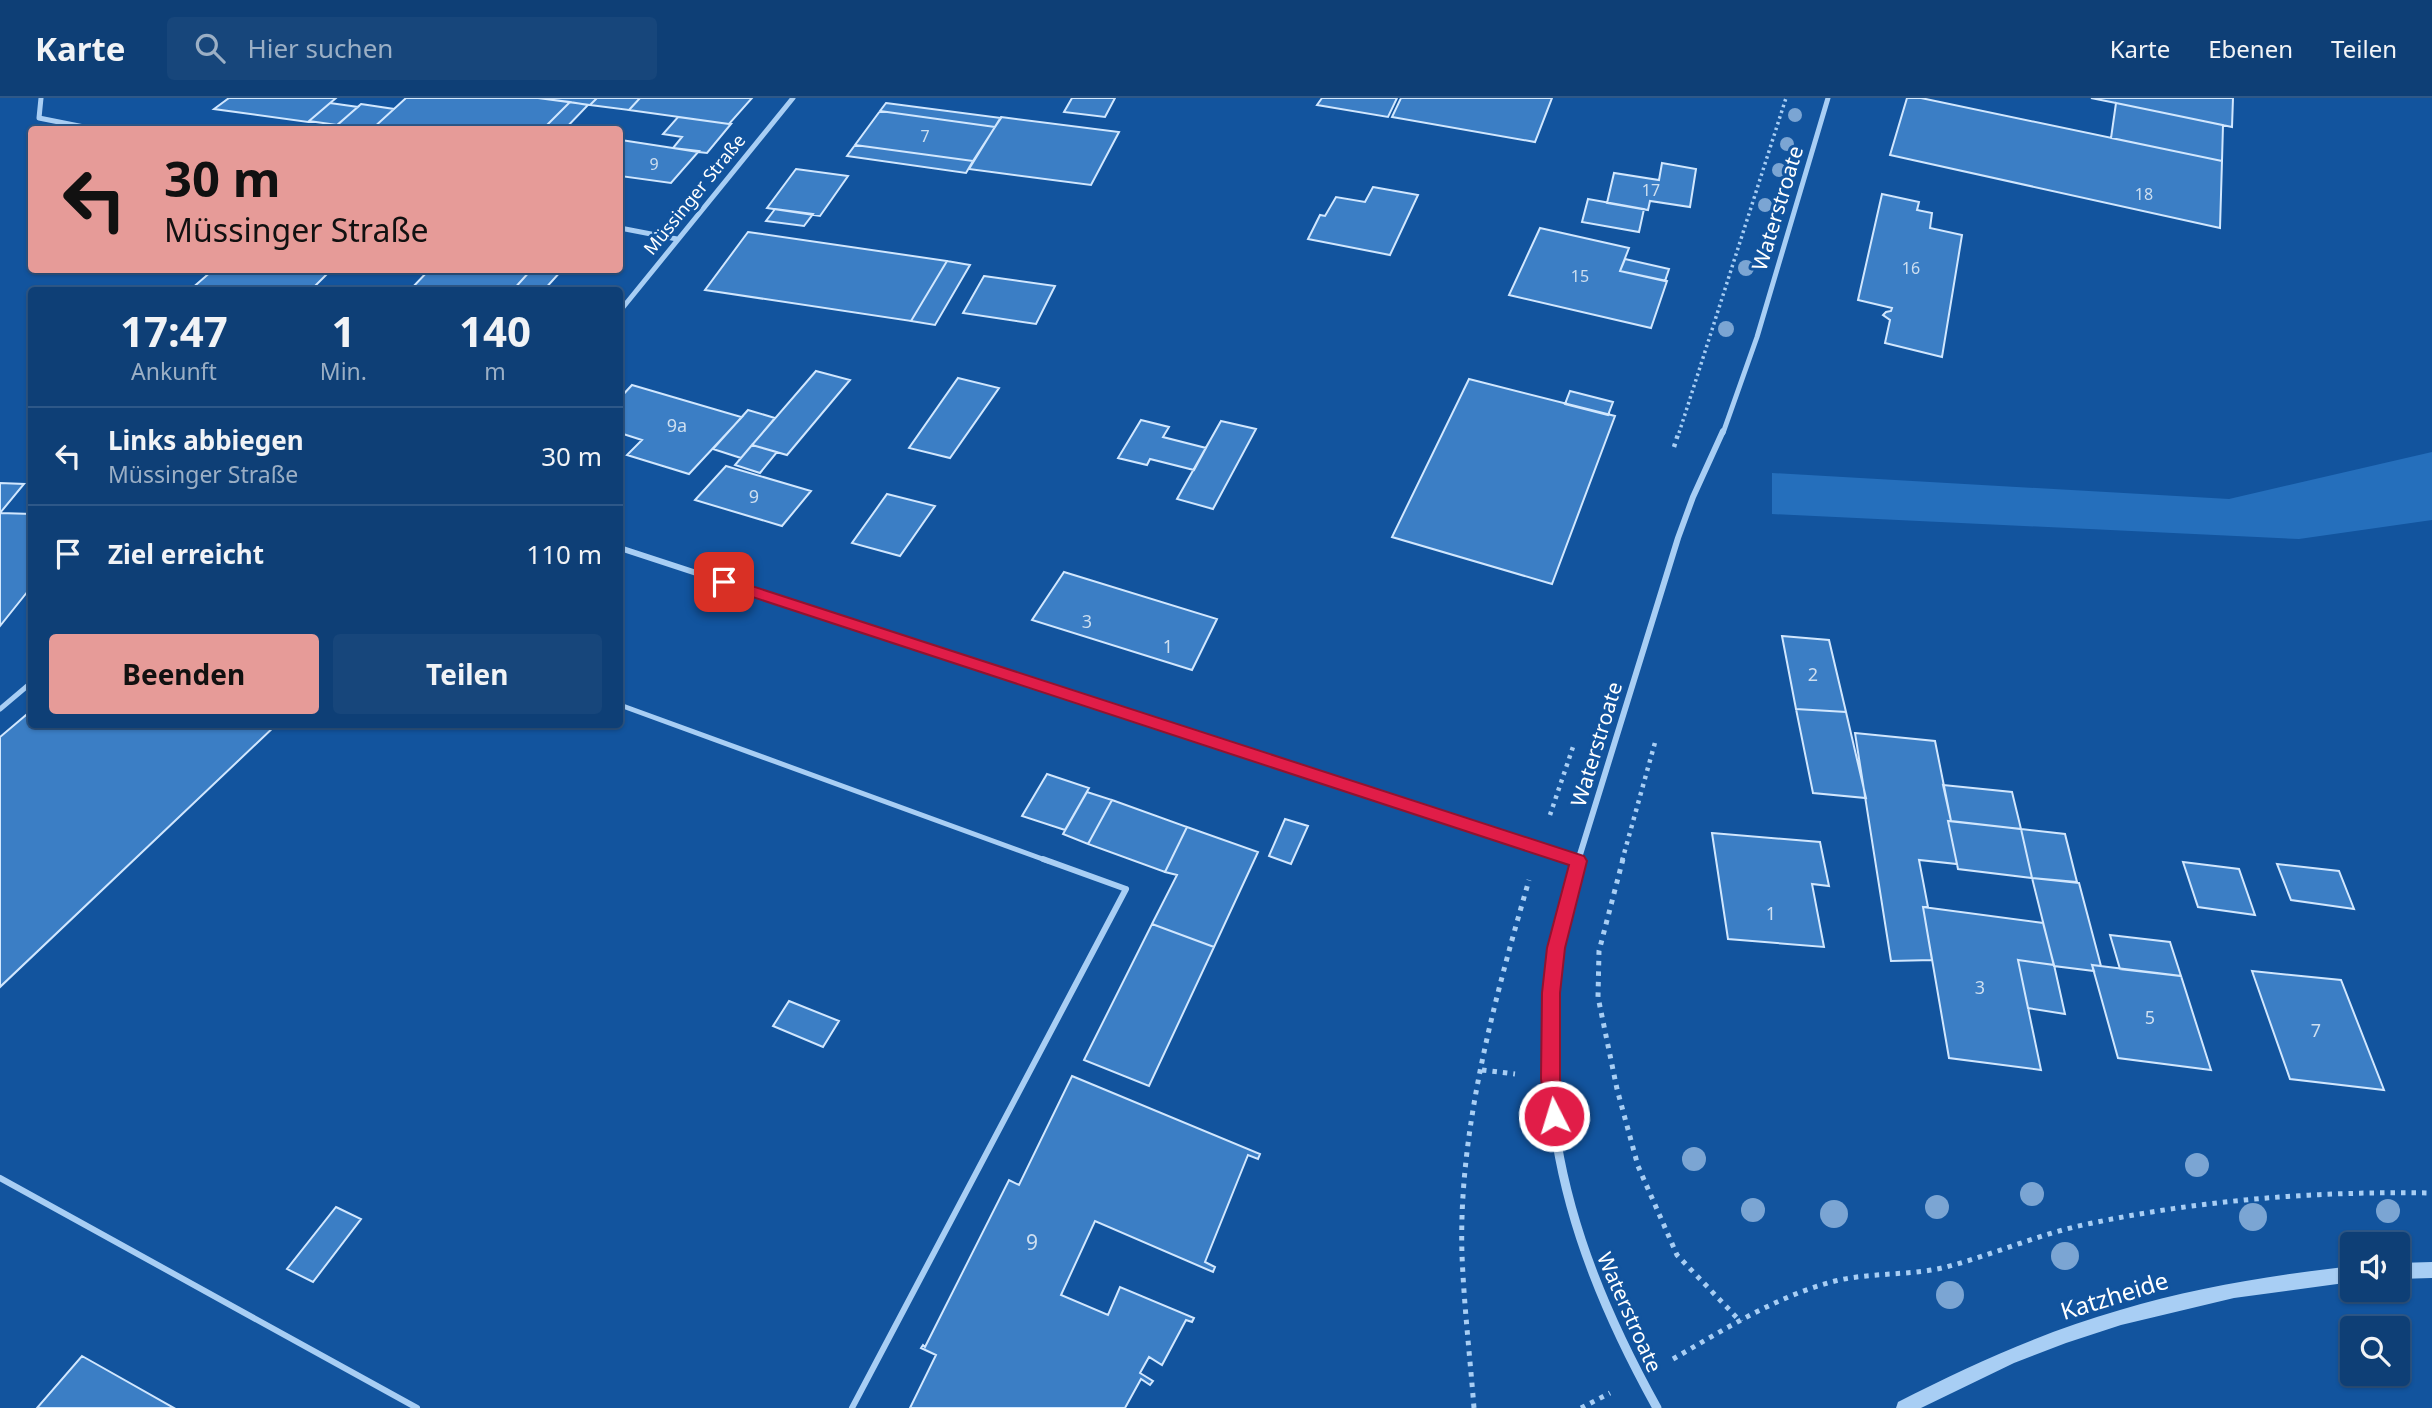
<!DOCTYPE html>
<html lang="de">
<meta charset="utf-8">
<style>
body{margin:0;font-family:"Noto Sans",sans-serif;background:#17467b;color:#f1f3f6;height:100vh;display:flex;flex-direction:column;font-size:26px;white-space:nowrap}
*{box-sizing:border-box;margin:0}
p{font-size:23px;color:#9bafc5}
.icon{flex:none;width:38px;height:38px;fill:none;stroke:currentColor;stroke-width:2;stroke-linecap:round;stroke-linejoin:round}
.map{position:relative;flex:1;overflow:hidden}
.details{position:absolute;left:28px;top:189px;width:595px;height:441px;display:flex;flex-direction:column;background:#0e3f76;border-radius:7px;box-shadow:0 2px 5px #0004,0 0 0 2px #2e5888}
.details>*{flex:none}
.banner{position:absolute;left:28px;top:28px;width:595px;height:147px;border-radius:7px;box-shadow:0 2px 5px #0004,0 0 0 2px #2e5888;background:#e69b98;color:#111;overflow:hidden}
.fabs{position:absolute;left:2340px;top:1134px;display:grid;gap:14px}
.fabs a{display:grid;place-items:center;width:70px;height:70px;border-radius:7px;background:#0e3f76;box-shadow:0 2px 5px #0004,0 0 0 2px #2e5888;font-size:35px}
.pin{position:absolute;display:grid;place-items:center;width:60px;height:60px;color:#fff;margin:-30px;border-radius:14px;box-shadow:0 4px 10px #0006}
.me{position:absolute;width:77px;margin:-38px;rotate:355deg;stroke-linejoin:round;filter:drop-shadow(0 0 5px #0008)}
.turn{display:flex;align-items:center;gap:24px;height:147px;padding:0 21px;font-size:32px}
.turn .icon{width:91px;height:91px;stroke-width:2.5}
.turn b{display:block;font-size:49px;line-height:60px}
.eta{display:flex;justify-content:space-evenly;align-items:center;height:119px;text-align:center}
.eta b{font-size:42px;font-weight:700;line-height:49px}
.button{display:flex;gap:14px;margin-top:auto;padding:14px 21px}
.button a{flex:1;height:80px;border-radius:7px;background:#e69b98;color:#111;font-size:28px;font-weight:700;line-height:80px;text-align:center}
.button a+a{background:#17467b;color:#f1f3f6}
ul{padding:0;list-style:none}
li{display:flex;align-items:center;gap:21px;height:98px;padding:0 21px;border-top:2px solid #2e5888}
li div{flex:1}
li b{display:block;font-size:26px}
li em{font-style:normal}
header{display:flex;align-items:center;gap:42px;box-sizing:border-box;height:98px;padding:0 35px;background:#0e3f76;border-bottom:2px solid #2e5888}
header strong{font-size:33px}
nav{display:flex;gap:38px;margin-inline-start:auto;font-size:24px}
.search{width:490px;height:63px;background:#17467b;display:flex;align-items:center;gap:18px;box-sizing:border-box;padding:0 24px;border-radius:7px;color:#9bafc5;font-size:26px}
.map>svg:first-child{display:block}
</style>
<header>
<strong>Karte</strong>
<div class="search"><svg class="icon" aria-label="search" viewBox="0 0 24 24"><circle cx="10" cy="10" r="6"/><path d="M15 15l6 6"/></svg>Hier suchen</div>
<nav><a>Karte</a><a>Ebenen</a><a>Teilen</a></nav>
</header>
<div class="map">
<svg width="2432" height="1310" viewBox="0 0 2432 1310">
<rect width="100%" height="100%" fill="#12549e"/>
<!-- green -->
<path fill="#256fbc" d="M2432,354V422L2299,441L1772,416V375L2229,401Z"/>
<!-- building -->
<path fill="#3b7ec5" stroke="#d1e7fe" stroke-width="2" d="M229,0H336L308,24L214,11Z
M406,0H538L570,4L542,32H371Z
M538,0H597L590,7Z
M597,0H640L629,12L590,7Z
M640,0H752L729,26L629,12Z
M1072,0H1115L1105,19L1064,14Z
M1322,0H1397L1388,19L1317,7Z
M1401,0H1552L1535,44L1392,19Z
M1907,0H1921L2222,63L2220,130L1890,57Z
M2091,0H2233L2232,29L2116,5Z
M570,4L588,7L564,32H542Z
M330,5L358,9L337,27L309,23Z
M886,5L1001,20L995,29L880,13Z
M2116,5L2223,27L2222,63L2111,40Z
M361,6L394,11L371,32L334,30Z
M880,13L995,29L973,63L855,47Z
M678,19L729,26H731L707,55L698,54L673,50L682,39L663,36Z
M1001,19L1119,34L1091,87L969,71Z
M621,42L673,50L699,53L671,85L620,78Z
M855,47L973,63L966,75L847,58Z
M1662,65L1696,71L1690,109L1650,103L1648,112L1607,105L1614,75L1659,82Z
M796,71L848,78L820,118L767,110Z
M1373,89L1418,97L1390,157L1308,141L1320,117L1325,118L1336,99L1365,104Z
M1882,96L1919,104L1917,112L1932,115L1930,130L1962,137L1942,259L1885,245L1890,222L1883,217L1886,214L1891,213L1892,210L1858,202Z
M1588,101L1644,111L1639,134L1582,124Z
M775,111L813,116L804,128L766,123Z
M1540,130L1629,150L1620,173L1667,183L1651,230L1509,197Z
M748,134L947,163L911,223L705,192Z
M1625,161L1669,171L1665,183L1620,173Z
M947,163L970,167L935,227L911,223Z
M213,172H331L311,192H190Z
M429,172H531L513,192H410Z
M531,172H562L544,192H513Z
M984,178L1055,188L1036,226L963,215Z
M816,273L850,282L787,357L752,347Z
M958,280L999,290L950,360L909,350Z
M1469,281L1615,318L1552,486L1392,439Z
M632,287L741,319H742L689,376L627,357L642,342L620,335V300Z
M1570,293L1613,304L1608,317L1565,306Z
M748,312L775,320L741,360L713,351Z
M1141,322L1169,329L1163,339L1206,350L1194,372L1150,361L1147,367L1118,360Z
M1221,323L1256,331L1213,411L1177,401Z
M752,347L777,354L760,375L735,367Z
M726,368L811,393L782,428L695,402Z
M0,385L24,386L0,415Z
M887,396L935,408L900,458L852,445Z
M0,415L32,416V488L0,528Z
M1064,474L1217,521L1192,572L1032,522Z
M1782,538L1829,542L1846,614L1796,611Z
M1796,611L1846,614L1866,700L1813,695Z
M32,612V626H277L0,889V639Z
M1855,635L1935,643L1951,723H1948L1957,766L1919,762L1928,809H1923L1932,862L1891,863Z
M1047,676L1089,690L1065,732L1022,718Z
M1943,687L2012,694L2021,731L1951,723Z
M1087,694L1112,702L1088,746L1063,736Z
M1112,702L1187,729L1165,774L1088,746Z
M1285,721L1308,728L1291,766L1269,758Z
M1948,723L2021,731L2032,780L1958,771Z
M1187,729L1258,754L1214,849L1152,826L1177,777L1165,774Z
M2021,731L2065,736L2077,784L2032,780Z
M1712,735L1820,744L1829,788L1812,786L1824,849L1728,841Z
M2183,764L2239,771L2255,817L2198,809Z
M2277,766L2339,773L2354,811L2291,802Z
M2032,780L2079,785L2101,868L2092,867L2094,873L2054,868Z
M1923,809L2043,825L2054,867L2018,862L2041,972L1949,960Z
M1152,826L1214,849L1149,988L1084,962Z
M2110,837L2170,844L2181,878L2120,871Z
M2018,862L2054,867L2065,916L2028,910Z
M2092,867L2181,878L2211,972L2118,960Z
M2252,873L2341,882L2384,992L2290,981Z
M789,903L839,923L823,949L773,928Z
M1072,978L1260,1056L1258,1061L1248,1057L1205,1164L1215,1169L1213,1174L1095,1123L1061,1197L1108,1217L1120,1189L1194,1220L1192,1224L1186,1222L1162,1267L1149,1259L1140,1275L1153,1283L1150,1287L1141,1281L1125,1310H910L936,1257L921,1250L923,1247L925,1249L1009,1082L1019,1087Z
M336,1109L361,1121L313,1184L287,1171Z
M82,1258L174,1310H37Z"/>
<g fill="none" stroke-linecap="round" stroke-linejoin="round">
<!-- path-far2 -->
<path stroke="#a8cef4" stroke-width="3.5" stroke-dasharray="2.5 3.5" stroke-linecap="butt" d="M1679,335L1786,0"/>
<!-- path-far1 -->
<path stroke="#a8cef4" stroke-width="4.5" stroke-dasharray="3.5 5" stroke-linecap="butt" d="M1674,349L1679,333
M1550,717L1574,646
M1622,763L1656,641"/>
<!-- path -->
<path stroke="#a8cef4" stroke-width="5" stroke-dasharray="4.5 6" stroke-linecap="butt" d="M1623,761L1599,853L1598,899L1617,991L1638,1068L1677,1157L1741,1224
M1482,972L1515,976
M1673,1261C1725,1231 1777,1198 1835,1183C1872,1174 1910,1178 1946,1169C1992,1157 2037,1137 2083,1127C2198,1102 2315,1093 2432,1095
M1474,1310C1470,1259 1464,1208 1462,1157C1458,1033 1495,900 1529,782
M1581,1310L1610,1295"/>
<!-- service-far1 -->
<path stroke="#a8cef4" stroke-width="5" d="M620,607L1048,763
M0,611L32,584"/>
<!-- service -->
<path stroke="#a8cef4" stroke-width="6" d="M0,1080L417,1310
M852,1310L1126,791L1043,761"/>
<!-- minor-far2 -->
<path stroke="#a8cef4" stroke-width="5" d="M41,0L39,20L99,32
M620,130L677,141
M620,213L793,0
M1723,335L1757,239L1828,0"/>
<!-- minor-far1 -->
<path stroke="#a8cef4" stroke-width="6" d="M620,450L1577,763
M1578,763L1678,440L1693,399L1723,333"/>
<!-- minor -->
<path stroke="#a8cef4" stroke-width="9" d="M1572,761L1578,763
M1578,761C1517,965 1556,1128 1657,1310"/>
<!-- tertiary -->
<path fill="#a8cef4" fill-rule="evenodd" d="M2432,1164V1180L2398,1181V1165Z
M2352,1168V1184L2234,1200L2121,1227L2066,1245L2014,1265L1921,1310H1896L1898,1304C1970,1267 2043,1234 2120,1212C2196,1189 2274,1177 2352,1168Z"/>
</g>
<!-- trees -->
<g fill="#7ba5d3">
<circle cx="1795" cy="17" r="7"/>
<circle cx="1787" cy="46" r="7"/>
<circle cx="1779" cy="72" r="7"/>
<circle cx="1765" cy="107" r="7"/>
<circle cx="1746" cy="170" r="8"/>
<circle cx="1726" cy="231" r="8"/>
<circle cx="1694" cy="1061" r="12"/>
<circle cx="2197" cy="1067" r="12"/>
<circle cx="2032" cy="1096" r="12"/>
<circle cx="1937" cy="1109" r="12"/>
<circle cx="1753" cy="1112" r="12"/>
<circle cx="2388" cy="1113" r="12"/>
<circle cx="1834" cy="1116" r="14"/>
<circle cx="2253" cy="1119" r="14"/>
<circle cx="2065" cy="1158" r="14"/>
<circle cx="1950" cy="1197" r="14"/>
</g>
<!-- route -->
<path fill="#e11d48" stroke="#92132f" stroke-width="2" d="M724,479L1584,758L1587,763L1565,850L1560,895V981L1564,1018L1561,1025L1554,1028L1547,1025L1541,981L1542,895L1547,850L1569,767L719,488L717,484L719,480Z"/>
<g text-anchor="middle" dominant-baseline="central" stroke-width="6" stroke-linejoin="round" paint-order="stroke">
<!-- far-number labels -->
<g font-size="16" fill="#cedff0">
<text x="925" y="38">7</text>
<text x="654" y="66">9</text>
<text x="1651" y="92">17</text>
<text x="2144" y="96">18</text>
<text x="1911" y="170">16</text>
<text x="1580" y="178">15</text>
</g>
<!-- far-street labels -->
<g font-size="18" fill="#fff" stroke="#12549e">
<text transform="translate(694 96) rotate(-51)">Müssinger Straße</text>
</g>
<!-- number labels -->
<g font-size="18" fill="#cedff0">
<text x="677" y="327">9a</text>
<text x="754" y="398">9</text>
<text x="1087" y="523">3</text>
<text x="1168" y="548">1</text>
<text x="1813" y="576">2</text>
<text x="1771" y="815">1</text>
<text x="1980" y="889">3</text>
<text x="2150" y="919">5</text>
<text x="2316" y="932">7</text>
</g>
<!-- street labels -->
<g font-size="21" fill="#fff" stroke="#12549e">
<text transform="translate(1777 110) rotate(-73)">Waterstroate</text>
<text transform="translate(1596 646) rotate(-73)">Waterstroate</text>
<text transform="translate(1630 1214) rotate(66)">Waterstroate</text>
</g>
<!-- near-number labels -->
<g font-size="21" fill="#cedff0">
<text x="1032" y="1144">9</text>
</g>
<!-- near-street labels -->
<g font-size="24" fill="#fff" stroke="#12549e">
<text transform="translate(2114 1197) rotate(-17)">Katzheide</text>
</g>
</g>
</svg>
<div class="fabs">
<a><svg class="icon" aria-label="sound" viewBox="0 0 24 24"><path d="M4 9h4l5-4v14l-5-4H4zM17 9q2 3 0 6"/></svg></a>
<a><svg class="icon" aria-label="search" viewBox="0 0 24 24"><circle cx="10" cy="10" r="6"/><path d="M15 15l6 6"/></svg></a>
</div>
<div class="pin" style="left:724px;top:484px;background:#d93025"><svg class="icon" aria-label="arrive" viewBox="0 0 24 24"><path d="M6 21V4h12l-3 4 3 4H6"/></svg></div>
<svg class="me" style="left:1554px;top:1018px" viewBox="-20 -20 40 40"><circle r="17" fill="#e11d48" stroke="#fff" stroke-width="3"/><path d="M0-11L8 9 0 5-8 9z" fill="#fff"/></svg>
<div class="banner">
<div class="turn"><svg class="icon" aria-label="left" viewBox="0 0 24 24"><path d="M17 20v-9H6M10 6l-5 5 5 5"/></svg><div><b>30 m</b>Müssinger Straße</div></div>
</div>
<section class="details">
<div class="eta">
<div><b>17:47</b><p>Ankunft</p></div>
<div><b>1</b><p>Min.</p></div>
<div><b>140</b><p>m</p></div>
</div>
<ul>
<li><svg class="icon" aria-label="left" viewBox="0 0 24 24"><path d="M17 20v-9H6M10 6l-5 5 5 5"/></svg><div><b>Links abbiegen</b><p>Müssinger Straße</p></div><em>30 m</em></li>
<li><svg class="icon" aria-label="arrive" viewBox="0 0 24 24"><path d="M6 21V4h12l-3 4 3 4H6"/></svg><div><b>Ziel erreicht</b></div><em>110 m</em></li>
</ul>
<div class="button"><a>Beenden</a><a>Teilen</a></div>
</section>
</div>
